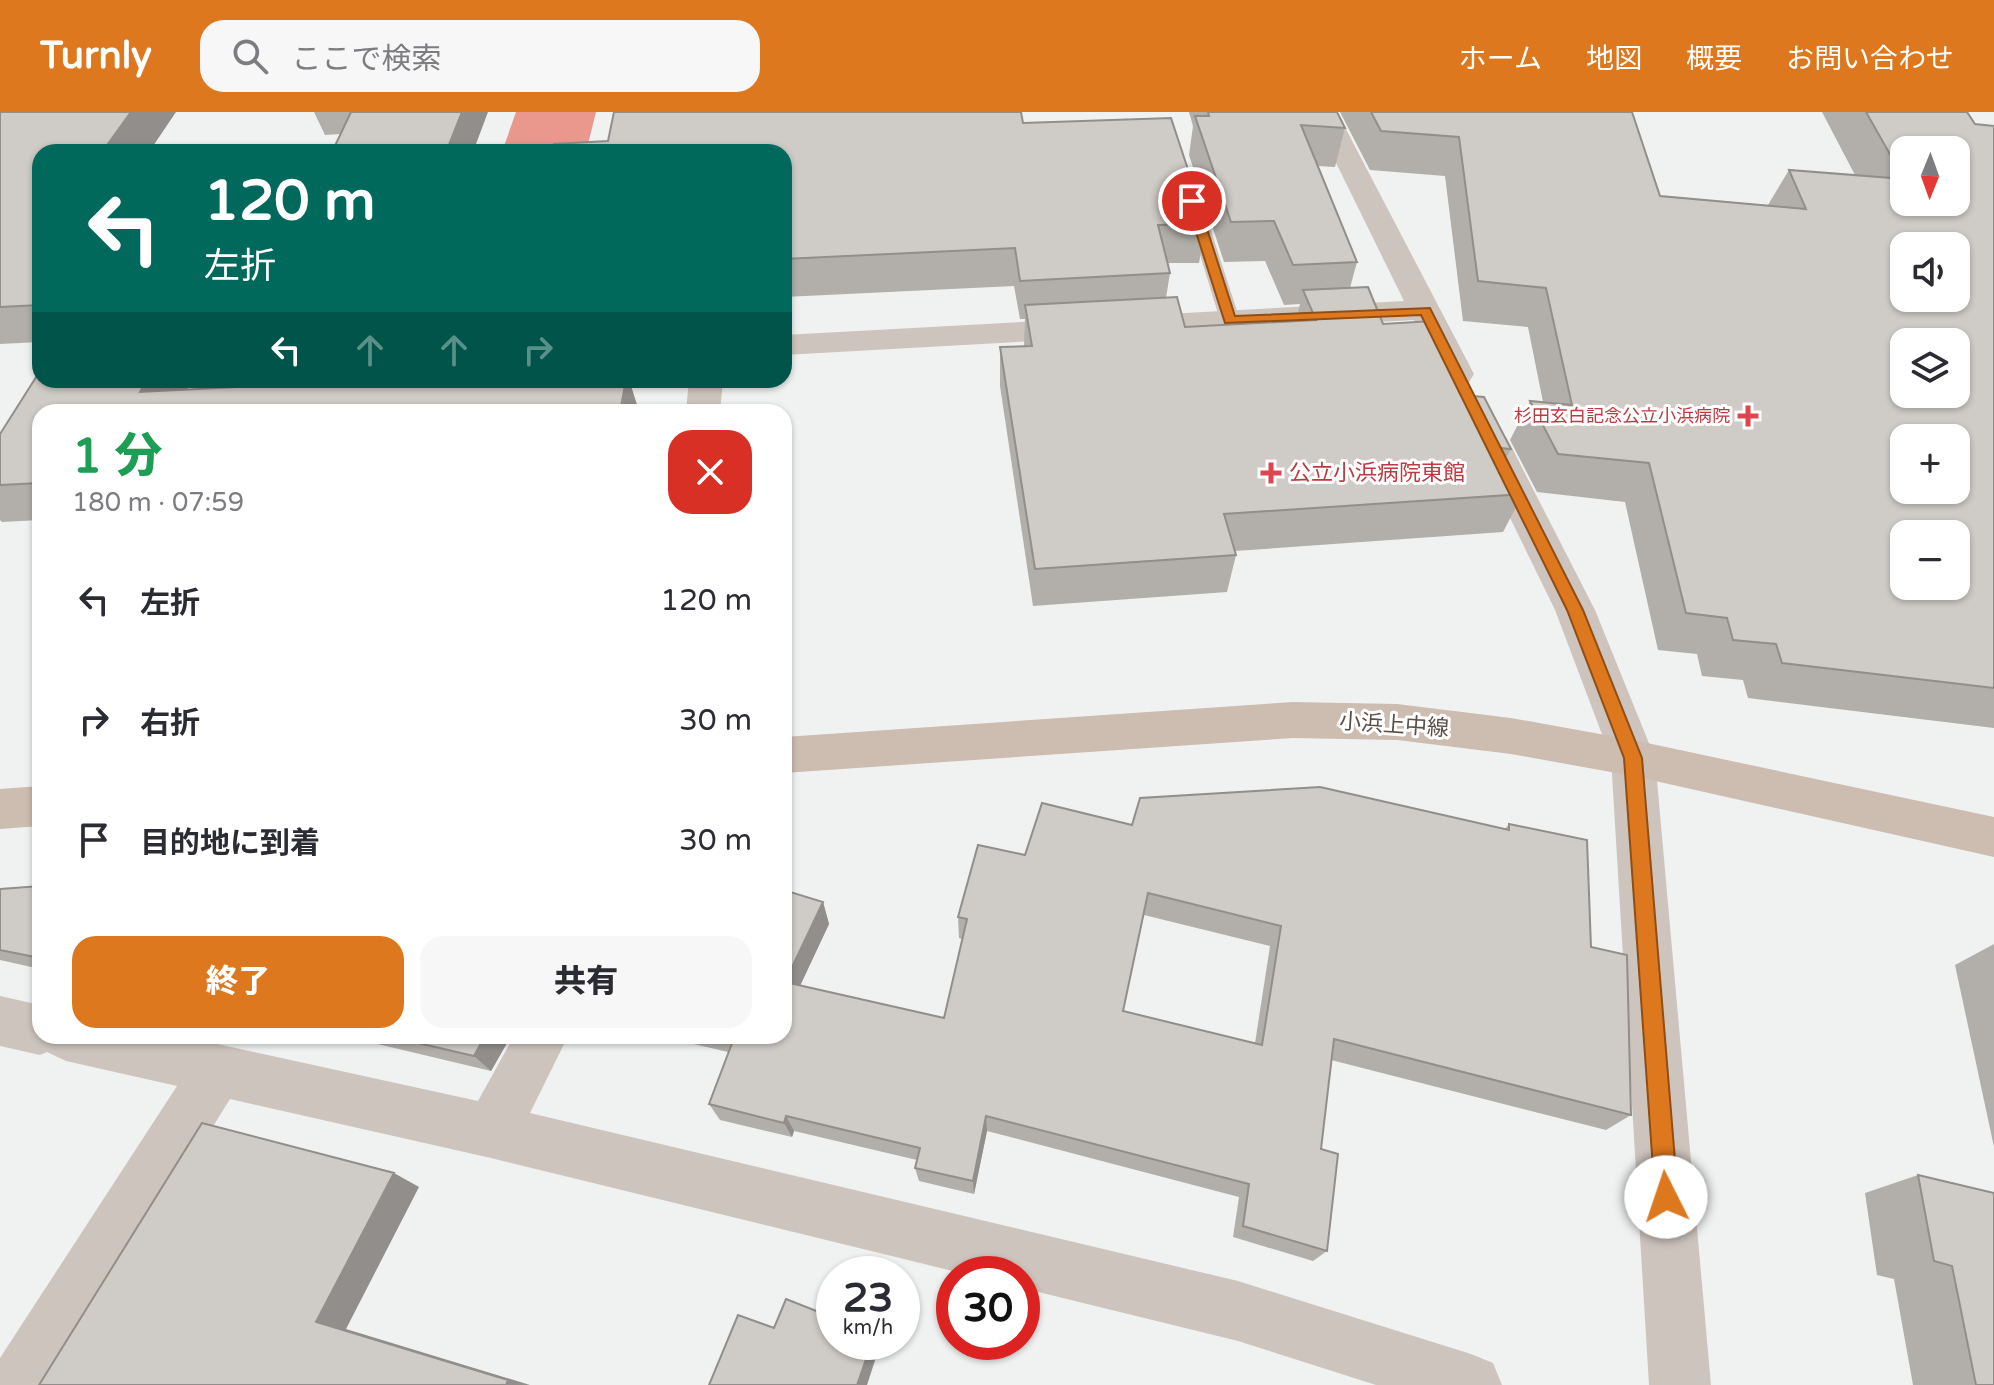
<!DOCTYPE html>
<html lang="ja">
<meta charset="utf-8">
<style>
body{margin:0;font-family:"Varela Round","Noto Sans JP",sans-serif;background:#f7f7f7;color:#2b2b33;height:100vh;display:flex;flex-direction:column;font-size:30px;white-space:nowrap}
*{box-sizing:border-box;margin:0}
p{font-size:26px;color:#7c7c81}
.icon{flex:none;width:44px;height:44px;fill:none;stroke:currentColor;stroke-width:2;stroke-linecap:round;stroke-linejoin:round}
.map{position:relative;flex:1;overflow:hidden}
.details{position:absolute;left:32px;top:292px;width:760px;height:640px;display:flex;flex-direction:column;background:#fff;border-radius:24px;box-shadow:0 2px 6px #0004}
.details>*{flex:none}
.guide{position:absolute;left:32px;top:32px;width:760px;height:244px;border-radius:24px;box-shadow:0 2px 6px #0004;background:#00695c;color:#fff;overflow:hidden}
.needle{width:52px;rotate:181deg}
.fabs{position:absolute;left:1890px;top:24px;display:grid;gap:16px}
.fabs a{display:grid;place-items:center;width:80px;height:80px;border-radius:16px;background:#fff;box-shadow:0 2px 6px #0004;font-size:40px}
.speed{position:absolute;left:816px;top:1144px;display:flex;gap:16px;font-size:40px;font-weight:700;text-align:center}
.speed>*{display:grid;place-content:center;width:104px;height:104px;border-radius:50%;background:#fff;box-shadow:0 2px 6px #0004;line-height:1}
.speed small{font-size:20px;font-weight:400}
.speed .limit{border:12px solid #d22;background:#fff;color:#111}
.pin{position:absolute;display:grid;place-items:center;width:68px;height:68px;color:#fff;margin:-34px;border:4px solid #fff;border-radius:50%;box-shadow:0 2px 8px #0007}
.me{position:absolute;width:88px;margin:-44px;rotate:356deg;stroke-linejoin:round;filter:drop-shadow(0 0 6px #0008)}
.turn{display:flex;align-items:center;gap:28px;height:168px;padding:0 40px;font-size:36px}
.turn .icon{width:104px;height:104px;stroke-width:2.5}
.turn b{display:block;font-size:56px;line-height:68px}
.lanes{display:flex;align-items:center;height:76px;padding:0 40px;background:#0003;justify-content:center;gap:40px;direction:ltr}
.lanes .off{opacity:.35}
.round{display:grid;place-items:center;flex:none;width:84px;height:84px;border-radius:24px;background:#f7f7f7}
.head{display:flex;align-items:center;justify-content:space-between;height:136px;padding:0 40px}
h1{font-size:48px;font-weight:800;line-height:60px;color:#1e9e55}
.action{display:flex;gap:16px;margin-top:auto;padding:16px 40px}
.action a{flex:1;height:92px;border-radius:24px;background:#dd781e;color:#fff;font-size:32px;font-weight:800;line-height:92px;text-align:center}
.action a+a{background:#f7f7f7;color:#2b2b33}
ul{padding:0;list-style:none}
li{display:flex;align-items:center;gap:24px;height:120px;padding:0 40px}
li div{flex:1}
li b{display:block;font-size:30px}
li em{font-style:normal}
header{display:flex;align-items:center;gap:48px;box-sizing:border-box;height:112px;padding:0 40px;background:#dd781e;color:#fff}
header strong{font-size:38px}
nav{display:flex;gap:44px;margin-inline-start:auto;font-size:28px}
.search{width:560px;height:72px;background:#f7f7f7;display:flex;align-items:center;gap:20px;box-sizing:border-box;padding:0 28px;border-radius:24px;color:#7c7c81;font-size:30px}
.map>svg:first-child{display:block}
</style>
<header>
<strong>Turnly</strong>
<div class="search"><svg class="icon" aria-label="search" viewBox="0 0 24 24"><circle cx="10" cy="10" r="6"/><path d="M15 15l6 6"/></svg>ここで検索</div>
<nav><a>ホーム</a><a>地図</a><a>概要</a><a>お問い合わせ</a></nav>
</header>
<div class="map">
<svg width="1994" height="1273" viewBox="0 0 1994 1273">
<rect width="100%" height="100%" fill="#eff2f1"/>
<!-- water -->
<path fill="#ea988d" d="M516,0H596L586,40H502Z"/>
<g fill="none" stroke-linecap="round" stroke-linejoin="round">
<!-- lane -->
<path fill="#cec4be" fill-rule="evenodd" d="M1193,86L1202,91L1240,208L1237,212H1223L1220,208L1184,91Z"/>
<!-- street -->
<path fill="#cec4be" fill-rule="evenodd" d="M1311,0H1337L1474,262L1469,270L1457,273L1445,270L1414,208L784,243V223L1404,189Z
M689,268H723L720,300H686Z
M1493,322L1506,325L1511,334L1595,498L1655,646L1711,1273H1649L1611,646L1555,498L1475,334L1480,325Z
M0,884L40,893V924H181L478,989L514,924H568L530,1001L1238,1169L1471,1242L1493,1251L1502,1273H1376L1238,1229L1022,1176V1162H965L491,1046L230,987L53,1273H0V1246L177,974L66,949L47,940L40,943L0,934Z"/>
<!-- primary -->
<path fill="#cdbcb0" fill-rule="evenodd" d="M1293,590L1397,592L1511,606L1633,628L1994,705V745L1633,664L1511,642L1397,628L1293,626L784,661V625Z
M40,674V714L0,717V677Z"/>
</g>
<!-- wall -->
<path fill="#b2afaa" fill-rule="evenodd" d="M0,0L40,40V230L0,232Z
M314,0H488L340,22L325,23Z
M1189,0H1337L1345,16L1335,55L1318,54L1357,150L1350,176L1383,212L1472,284L1511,337L1505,348L1523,382L1503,420L1235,439L1236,443L1227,480L1033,494L1000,274V235L1024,234L1025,207H1020L1014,174L784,185V40L1023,11L1206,112L1199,151H1168L1170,161L1166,186L1185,215L1296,209L1300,192L1284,193L1265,149L1224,150L1189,43L1193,14Z
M1340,0H1632L1660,84L1768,93L1789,58L1855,63L1822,0H1967L1975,12L1994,14V616L1748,586L1743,568L1702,564L1697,542L1658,538L1625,390L1537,380L1510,328L1530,289L1543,290L1528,215L1463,209L1445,64L1370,58Z
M40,268H192L187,278L369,268L372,274L493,268H629L638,296V300H40V408L2,410L0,408V322Z
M1509,712L1591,835L1631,1003L1606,1018L1331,948L1321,1037L1327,1139L1313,1149L1233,1125L1239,1085L987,1019L974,1082L919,1069L915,1056L917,1048L794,1019L792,1025L720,1008L709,992L728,940L685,930L681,924H784L823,790L829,812L800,873L944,906L962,827L959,826L958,805L1025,743L1132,713L1505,717ZM1144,803L1270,834L1255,931L1123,899Z
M40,774V857L0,848V777Z
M1994,832V1035L1955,853Z
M344,924H511L491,959Z
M1918,1063L1994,1081V1273H1913L1894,1167L1877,1163L1865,1081Z"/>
<!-- shaded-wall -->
<path fill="#918e8b" d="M131,0H176L149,40H102Z
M462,0H488L473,40H446Z
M147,268H192L176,300L140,280Z
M626,268H629L638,296V300H620Z
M823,790L829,812L793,889L785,870Z
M485,924H511L491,959L474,944Z
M786,1004L794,1019L792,1025L784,1011Z
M986,1004L987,1019L974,1082L973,1069Z
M394,1061L419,1075L346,1217L530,1273H506L316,1210Z
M872,1230H881L867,1273H857Z"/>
<!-- building -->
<path fill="#cfcbc6" stroke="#918e8b" stroke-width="2" fill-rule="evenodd" d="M0,0H131L102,40H40V193L0,195Z
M351,0H462L446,40H332Z
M614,0H1021L1023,11L1171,6L1206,112L1158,113L1170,161L1020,169L1015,136L784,147V40H552L554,32L608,29Z
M1208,0H1337L1345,16L1301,13L1357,150L1293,153L1274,109L1231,110L1195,4H1209Z
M1371,0H1632L1660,84L1806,97L1789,58L1904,67V90H1956V38H1904V67L1866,0H1967L1975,12L1994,14V576L1782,551L1776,532L1733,528L1727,506L1686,501L1649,351L1558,342L1530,289L1572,293L1546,176L1478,169L1459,25L1381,19ZM1904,134H1956V186H1904ZM1904,230H1956V282H1904ZM1904,326H1956V378H1904ZM1904,422H1956V474H1904Z
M1368,175L1383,212L1433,209L1472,284L1484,285L1511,337L1499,336L1523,382L1224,402L1236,443L1035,457L1000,235L1032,234L1025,193L1177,185L1185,215L1316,208L1303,178Z
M40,259V268H147L140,280L369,268L366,275L493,268H626L620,300H40V371L0,373V322Z
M1320,675L1509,718V712L1587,728L1591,835L1627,843L1631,1003L1334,927L1321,1037L1338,1042L1327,1139L1243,1114L1249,1072L986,1004L973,1069L915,1056L920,1036L786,1004L784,1011L709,992L734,926L725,924H784V778L823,790L785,870L944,906L967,807L958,805L978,733L1025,743L1042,691L1132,713L1140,686ZM1148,781L1281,814L1262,933L1123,899Z
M40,774V846L0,838V777Z
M388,924H485L474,944Z
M202,1011L394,1061L316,1210L508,1268L506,1273H39Z
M1918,1063L1994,1081V1273H1976L1952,1154L1934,1149Z
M786,1187L834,1206V1230H872L857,1273H709L738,1203L774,1216Z"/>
<!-- route -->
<path fill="#dd781e" stroke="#904e14" stroke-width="2" d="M1192,86L1198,89L1235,204L1430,196L1583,498L1642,646L1678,1085L1674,1093L1666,1096L1658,1093L1655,1085L1624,646L1567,498L1421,203L1225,211L1186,89Z"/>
<!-- markers -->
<g fill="#e0444e" stroke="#fff" stroke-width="3">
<path d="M1744 292h8v8h8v8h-8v8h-8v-8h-8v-8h8z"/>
<path d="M1267 349h8v8h8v8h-8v8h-8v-8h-8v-8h8z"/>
</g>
<g text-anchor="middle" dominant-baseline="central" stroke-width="6" stroke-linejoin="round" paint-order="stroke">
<!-- far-health labels -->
<g font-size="18" fill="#be3a42" stroke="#fff" text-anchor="end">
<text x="1730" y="304">杉田玄白記念公立小浜病院</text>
</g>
<!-- health labels -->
<g font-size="22" fill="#be3a42" stroke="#fff" text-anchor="start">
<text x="1289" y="361">公立小浜病院東館</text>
</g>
<!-- street labels -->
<g font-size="22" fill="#5c4f48" stroke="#fff">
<text transform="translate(1394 613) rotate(4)">小浜上中線</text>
</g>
</g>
</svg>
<div class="fabs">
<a><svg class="needle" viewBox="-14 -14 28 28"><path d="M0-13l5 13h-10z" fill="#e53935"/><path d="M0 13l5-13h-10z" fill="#7c7c81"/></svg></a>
<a><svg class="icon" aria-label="sound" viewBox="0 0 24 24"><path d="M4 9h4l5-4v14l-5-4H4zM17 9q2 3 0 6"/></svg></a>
<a><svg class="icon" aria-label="layers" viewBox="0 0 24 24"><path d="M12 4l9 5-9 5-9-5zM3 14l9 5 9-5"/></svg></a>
<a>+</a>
<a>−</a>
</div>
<div class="speed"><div>23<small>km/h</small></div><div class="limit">30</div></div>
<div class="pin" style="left:1192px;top:89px;background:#d93025"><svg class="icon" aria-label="arrive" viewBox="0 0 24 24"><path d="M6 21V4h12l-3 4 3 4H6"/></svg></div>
<svg class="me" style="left:1666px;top:1085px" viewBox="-20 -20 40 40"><circle r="19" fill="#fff"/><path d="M0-13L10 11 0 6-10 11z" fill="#dd781e"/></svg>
<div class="guide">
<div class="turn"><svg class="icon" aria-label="left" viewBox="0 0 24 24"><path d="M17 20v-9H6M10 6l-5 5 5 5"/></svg><div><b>120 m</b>左折</div></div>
<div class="lanes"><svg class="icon" aria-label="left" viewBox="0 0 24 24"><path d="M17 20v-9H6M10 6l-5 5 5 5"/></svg><svg class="icon off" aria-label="ahead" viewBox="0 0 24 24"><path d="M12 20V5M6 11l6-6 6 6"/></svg><svg class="icon off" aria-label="ahead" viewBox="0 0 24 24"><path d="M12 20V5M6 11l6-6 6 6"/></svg><svg class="icon off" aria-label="right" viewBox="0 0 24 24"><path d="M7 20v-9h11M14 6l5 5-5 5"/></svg></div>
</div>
<section class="details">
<div class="head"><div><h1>1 分</h1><p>180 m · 07:59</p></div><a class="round" style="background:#d93025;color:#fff"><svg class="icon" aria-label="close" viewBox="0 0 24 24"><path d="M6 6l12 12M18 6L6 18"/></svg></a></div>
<ul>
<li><svg class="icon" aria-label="left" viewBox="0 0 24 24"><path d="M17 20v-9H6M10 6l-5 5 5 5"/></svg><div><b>左折</b></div><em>120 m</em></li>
<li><svg class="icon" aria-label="right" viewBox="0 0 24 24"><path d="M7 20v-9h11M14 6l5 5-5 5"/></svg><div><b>右折</b></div><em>30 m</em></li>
<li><svg class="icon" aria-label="arrive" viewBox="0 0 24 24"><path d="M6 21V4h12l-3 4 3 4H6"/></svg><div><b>目的地に到着</b></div><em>30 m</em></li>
</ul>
<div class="action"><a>終了</a><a>共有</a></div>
</section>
</div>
